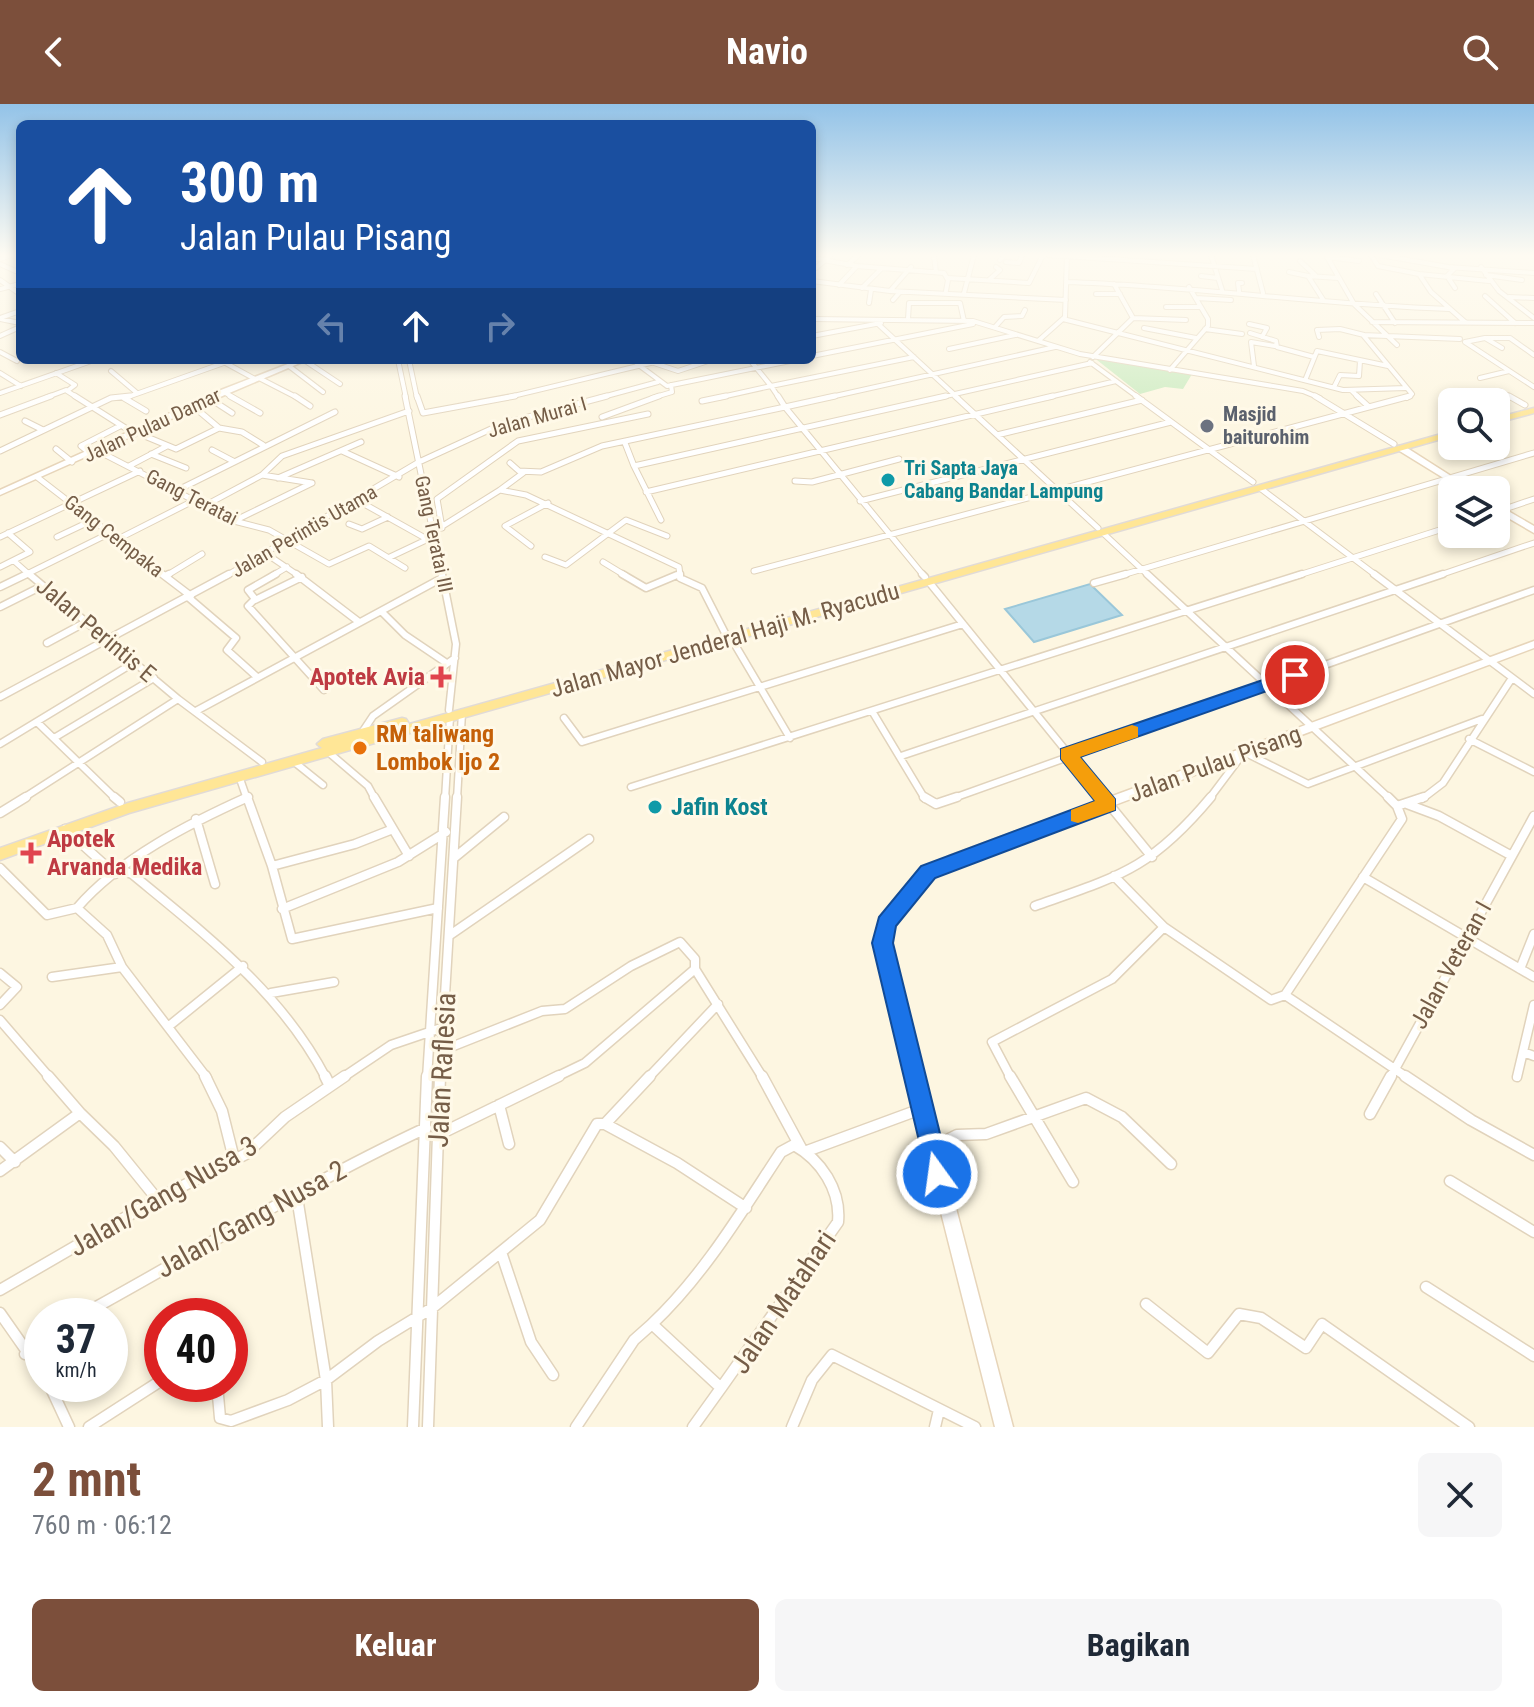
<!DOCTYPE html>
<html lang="id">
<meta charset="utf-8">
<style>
body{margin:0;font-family:"Roboto Condensed",sans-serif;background:#f6f6f7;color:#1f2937;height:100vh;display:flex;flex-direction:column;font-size:30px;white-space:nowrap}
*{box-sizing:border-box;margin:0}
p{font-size:26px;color:#747a83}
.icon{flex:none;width:44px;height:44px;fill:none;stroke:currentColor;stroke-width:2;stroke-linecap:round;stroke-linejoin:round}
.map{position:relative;height:1323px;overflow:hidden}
.details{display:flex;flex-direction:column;background:#fff;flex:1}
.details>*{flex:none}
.top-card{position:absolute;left:16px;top:16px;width:800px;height:244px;border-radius:12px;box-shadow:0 4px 12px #0003;background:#1a4fa0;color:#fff;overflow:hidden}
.controls{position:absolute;left:1438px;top:284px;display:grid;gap:16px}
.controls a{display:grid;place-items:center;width:72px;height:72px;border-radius:12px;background:#fff;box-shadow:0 4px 12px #0003;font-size:40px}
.speed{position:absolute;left:24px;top:1194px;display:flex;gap:16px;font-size:40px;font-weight:700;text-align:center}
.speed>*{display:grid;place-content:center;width:104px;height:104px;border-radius:50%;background:#fff;box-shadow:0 4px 12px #0003;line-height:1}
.speed small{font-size:20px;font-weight:400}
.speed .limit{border:12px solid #d22;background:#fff;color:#111}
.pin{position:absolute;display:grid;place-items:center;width:68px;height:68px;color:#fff;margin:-34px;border:4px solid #fff;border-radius:50%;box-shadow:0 2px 8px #0007}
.me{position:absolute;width:88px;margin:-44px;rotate:346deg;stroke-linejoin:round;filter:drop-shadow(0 0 6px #0008)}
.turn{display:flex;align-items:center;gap:28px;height:168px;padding:0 32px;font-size:36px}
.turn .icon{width:104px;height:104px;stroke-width:2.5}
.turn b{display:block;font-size:56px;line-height:68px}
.lanes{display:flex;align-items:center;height:76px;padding:0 32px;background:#0003;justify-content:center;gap:40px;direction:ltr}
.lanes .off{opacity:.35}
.round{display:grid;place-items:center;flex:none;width:84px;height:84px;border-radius:12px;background:#f6f6f7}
.headline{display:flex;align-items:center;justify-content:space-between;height:136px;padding:0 32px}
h1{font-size:48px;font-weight:700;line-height:60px;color:#7c4f3b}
.primary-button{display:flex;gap:16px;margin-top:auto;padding:16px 32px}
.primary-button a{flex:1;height:92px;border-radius:12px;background:#7c4f3b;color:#fff;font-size:32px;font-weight:700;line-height:92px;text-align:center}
.primary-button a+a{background:#f6f6f7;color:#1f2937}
header{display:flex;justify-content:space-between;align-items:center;height:104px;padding:0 32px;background:#7c4f3b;color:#fff;font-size:36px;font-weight:700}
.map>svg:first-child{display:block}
</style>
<header><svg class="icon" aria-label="back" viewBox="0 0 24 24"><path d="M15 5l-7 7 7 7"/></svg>Navio<svg class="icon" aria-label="search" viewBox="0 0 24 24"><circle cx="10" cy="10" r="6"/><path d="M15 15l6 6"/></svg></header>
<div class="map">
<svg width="1534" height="1323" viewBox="0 0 1534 1323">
<rect width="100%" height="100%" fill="#fdf6e1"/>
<!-- green -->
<path fill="#cbebbf" d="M1101,255L1192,270L1183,285L1165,283L1140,290L1097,256Z"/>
<!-- water -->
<path fill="#b5d9e7" stroke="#9ac7d9" stroke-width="2" d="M1090,480L1122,511L1034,538L1005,505Z"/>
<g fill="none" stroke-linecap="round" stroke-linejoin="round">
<!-- street-far4 casing -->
<g stroke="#e1d3bc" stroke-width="6">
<path id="street-far4" d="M1049,151L1257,165
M1211,151L1222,186
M1253,151L1263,189
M1326,151L1354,200L1397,241
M1371,151L1378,162L1419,170
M1380,151L1448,163L1534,169
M934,152L936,168
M1327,153L1359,157
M812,154L857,162L839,181
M0,155L11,151
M1000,156L1005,151
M1300,157L1315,171
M1006,158L1019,159L1022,151
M0,160L20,169
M847,161L859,151
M857,162L944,169L948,176L946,187
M1448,163L1454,165L1447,172L1455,184
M1481,163L1499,187L1534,214
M816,164L831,151
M1289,168L1308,172
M1486,171L1522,176
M1201,172L1218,174
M948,174L1029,179L1043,151
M0,176L20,190
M989,176L1000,166L996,163
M812,177L890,187L1066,196
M1067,178C1195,182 1321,201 1449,205
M862,184L881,165
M0,185L20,180
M890,187L911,163
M1239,187L1238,179H1242
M964,189L974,151
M1096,190H1120
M1376,190L1395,219
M1485,192L1515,219
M1509,193L1534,194
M1196,194L1231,196
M893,196L900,188
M1324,197L1308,172L1338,174
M869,199L871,186
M1166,203H1200
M0,214L20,207
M1133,214L1186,216
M0,215L15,218
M812,215L973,217L1080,250L1303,287L1320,294
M908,215L909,199H960L964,217
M1063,215L1343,286L1406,284
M1372,218L1534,219
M1465,218L1431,188L1419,170L1489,177
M878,220L958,294
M1249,220L1267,224L1262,233
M995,223L1004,213L1022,212L1025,206
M1144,224L1196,234
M1205,225L1242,230
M1250,229L1276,237L1277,243L1314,253
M0,232L20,223
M812,232L881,219
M1319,233L1317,226L1340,225L1364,231
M1486,234H1510L1534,251
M1038,237L1065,213L1067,151
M1502,244L1485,234L1465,238L1534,283
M949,245L1015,231
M0,248L17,257
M812,252L973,220
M1093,253L1133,214L1114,180
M304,256L340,280
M398,256L406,294
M409,256L417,294
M632,256L667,282L795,256
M222,257L255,275
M1090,258L1139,294
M654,259L678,267L711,256
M289,262L323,288
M1254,262L1251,238L1275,242
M1170,266L1208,222V215L1189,183
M111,267L137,289
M0,269L21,282
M56,269L75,281L67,287L78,294
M259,274L298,294
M1306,274L1317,247L1388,262
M1480,274L1509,267
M1334,283L1340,271L1359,272L1360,257
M1352,287L1359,294
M1500,287L1512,294
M224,288L234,294
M0,289L94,256
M45,294L66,286
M125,294L232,256
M505,294L663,256
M599,294L658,278
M652,294L672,288L671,281
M717,294L771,282L750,256
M779,294L771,282L914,253
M826,294L1055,243
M937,294L1092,259
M1045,294L1116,277
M1407,294L1412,290L1363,231L1460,235"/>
</g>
<!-- street-far3 casing -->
<g stroke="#e1d3bc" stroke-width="7">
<path id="street-far3" d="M75,292L135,330
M230,292L260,309
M295,292L310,302
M405,292L442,472
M417,292L423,309L515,292
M835,292L785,303L924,472
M955,292L1098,424
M1136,292L1253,378
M1315,292L1394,340
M1357,292L1368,302
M1509,292L1525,301
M124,294L146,307
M209,294L232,309
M702,297L726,292
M193,302L219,324L242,328L263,341
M0,311L51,292
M602,313L659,292
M25,317L43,326
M997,331L1142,296
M147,333L176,345L219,324
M625,339L634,362L946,292
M56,345L72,358
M212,346L233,357
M0,347L111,294L130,292
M98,347L234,417L269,426L329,460L369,442L405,464
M342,347L399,373
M91,350L81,342L120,322
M151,350L186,364
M510,359L519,367L541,368L602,342L785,303L778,292
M129,362L167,342
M634,362L661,416
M262,371L312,379
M37,373L165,472
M278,374L361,338
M795,377L812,378L899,355
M1260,384L1377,472
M178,386L335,308
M500,386L523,369
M646,388L1053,292
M357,396L434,439
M860,397L1171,318
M206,401L262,371L282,352L409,307
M1496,408L1534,395
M234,417L312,379
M349,420L362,425L388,413
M442,424L437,395L518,337L648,310
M433,428L500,386L526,391L679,463L680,472
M1103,429L1149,472
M0,433L140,367
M57,433L93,416
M118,435L195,396
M531,442L505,422L548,399
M265,449L299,472
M390,453L426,436
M545,453L566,461L626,416L667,432
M14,457L31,472
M603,458L626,472
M0,463L30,448L8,429
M754,467L1410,292
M23,472L110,429
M166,472L202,450
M226,472L419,358L502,320L607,292
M272,472L287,463
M1119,472L1534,349
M1296,472L1452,422
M1437,472L1534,439"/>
</g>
<!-- street-far2 casing -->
<g stroke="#e1d3bc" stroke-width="9">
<path id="street-far2" d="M29,470L178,595L262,658
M162,470L191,492
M276,470L248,486L255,495L248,502L324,586
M296,470L359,518
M442,470L456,540L449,606
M622,470L646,484L677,471
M680,470V474L702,484L725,529
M922,470L925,473
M1147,470L1390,695
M1374,470L1534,590
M165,472L169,470
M929,478L1105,695
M1094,479L1126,470
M0,483L27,470
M188,493L236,534L227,546L257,573
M255,496L302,473
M0,503L42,482
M381,507L405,531L445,558
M731,534L790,634
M47,539L86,518
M0,593L229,470
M196,607L442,474
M872,607L925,695
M564,614L582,638L963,520
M37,618L116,695
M363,627L373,612L455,554
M54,634L154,574
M1469,635L1534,668
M0,640L135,558
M327,647L368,682L375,695
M1246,649L1308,680L1482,615
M901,652L1443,470
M293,657L323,681
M239,672L247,695
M631,683L1302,470
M22,695L178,595
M244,695L248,693
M445,695L450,613
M457,695L462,609
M951,695L1534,486
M1209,695L1242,651
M1422,695L1443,679L1512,574"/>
</g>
<!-- street-far1 casing -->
<g stroke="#e1d3bc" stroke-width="11">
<path id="street-far1" d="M114,693L120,698
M247,693L272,762L292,835L438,804
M374,693L409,752
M924,693L936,700L957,693
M1103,693L1152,753
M1407,700L1439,712L1512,752
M1397,702L1424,693
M0,709L26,693
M196,715L215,780
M65,725L115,770
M454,754L504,713
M272,762L355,740L393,725
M0,764L47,811L77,804L107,831L122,863L207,974
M121,766L132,770C206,831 281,888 326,974
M1114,772L1164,823L1271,896L1285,891L1402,715L1397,702L1388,693
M1363,773L1534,873
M1035,802C1120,772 1151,765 1211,693
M77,804C119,755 190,719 248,693
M282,805L398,758L446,728
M450,831L589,735
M1520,865L1534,830
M0,869L17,883L0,901
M52,873L122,863
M271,889L334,878
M1285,891L1408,974
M0,916L50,974
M169,922L243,862
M441,947L542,907L565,905L631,862L680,838L695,855V865L763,974
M1523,948L1534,952
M1517,973L1534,901
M342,974L391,941L444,923
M427,974L445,693
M440,974L457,693
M554,974L585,959L695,865
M648,974L718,900
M1011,974L992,938L1112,875L1164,823
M1390,974L1534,712"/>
</g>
<!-- street casing -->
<g stroke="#e1d3bc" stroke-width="13">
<path id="street" d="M205,972L222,1007L234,1055
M325,972L330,982
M762,972L801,1044
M1010,972L1073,1078
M1405,972L1471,1016L1534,1051
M499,1001L509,1040
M80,1009L114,1042L157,1095
M1370,1010L1391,972
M605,1020L650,972
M438,1031L559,972
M794,1041C821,1056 841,1086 838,1118L721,1284L652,1220C704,1171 742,1107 781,1048Z
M0,1043L15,1058
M933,1043L957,1031L986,1030L1086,994L1122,1013L1171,1060
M807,1047L921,1005
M0,1067L80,1009L48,972
M1450,1077L1534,1128
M297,1093L326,1276L328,1323
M501,1148L531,1238L553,1271
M1426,1183L1534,1252
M0,1186L157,1095L246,1050L285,1013L345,972
M1146,1200L1208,1249L1239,1210L1261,1214L1306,1244L1322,1220L1469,1323
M0,1209L42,1269
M80,1212C195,1149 308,1079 426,1024
M25,1250L42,1238
M49,1280L69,1323
M217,1280L220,1314L231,1317L288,1296L326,1276L378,1237L432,1204L540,1116L597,1020H605L677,1059L746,1104
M89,1323L162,1276
M413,1323L427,972
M428,1323L440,972
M576,1323L634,1236L652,1220
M693,1323L721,1284
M792,1323L812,1276L832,1251L975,1323
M935,1323L939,1306"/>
</g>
<!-- secondary casing -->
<g stroke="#e7d5ba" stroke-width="3">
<path id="secondary" d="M298,256H307L227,290L0,391V386L221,286Z
M1398,342H1404L1473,386H1463L1398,346Z
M1496,400L1534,422V429L1496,407Z
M1534,537V544L957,760C930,775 894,799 890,832C888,845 892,858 895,870L1013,1323H995L881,870C879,858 875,844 877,832C883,795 919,769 949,752Z"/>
</g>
<!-- primary casing -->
<g stroke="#e1dbd7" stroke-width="3">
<path id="primary" d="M1534,304V309L1496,319V314Z
M1452,327V332L129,709L0,756V744L128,699L322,644L317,640L323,635L402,614L406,615L408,618L406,621Z"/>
</g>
<!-- street-far4 -->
<use href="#street-far4" stroke="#fff" stroke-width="4"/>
<!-- street-far3 -->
<use href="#street-far3" stroke="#fff" stroke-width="5"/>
<!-- street-far2 -->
<use href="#street-far2" stroke="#fff" stroke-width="6"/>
<!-- street-far1 -->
<use href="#street-far1" stroke="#fff" stroke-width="8"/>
<!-- street -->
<use href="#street" stroke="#fff" stroke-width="10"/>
<!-- secondary -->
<use href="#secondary" fill="#fff" fill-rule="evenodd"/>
<!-- primary -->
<use href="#primary" fill="#ffe696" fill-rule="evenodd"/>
</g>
<!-- sky -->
<linearGradient id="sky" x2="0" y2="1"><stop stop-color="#93c3e8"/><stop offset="0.45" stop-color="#fefbf2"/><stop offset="1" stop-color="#fefbf2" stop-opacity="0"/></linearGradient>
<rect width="1534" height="336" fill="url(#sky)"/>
<!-- route -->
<path fill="#1a73e8" stroke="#114b97" stroke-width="2" d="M1295,565L1301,567V575L1080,653L1115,695V706L935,774L896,822L893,839L950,1070L946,1079L937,1083L929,1079L872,839L879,813L921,762L1095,697L1061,655V645Z"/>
<!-- slow -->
<path fill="#f59e0b" d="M1132,621L1138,623V633L1080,653L1115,695V706L1078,719L1071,717V706L1095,697L1061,655V645Z"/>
<!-- markers -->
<circle fill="#6b7280" stroke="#fff9e8" stroke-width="3" cx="1207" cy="322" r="8"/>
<g fill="#0f9aa8" stroke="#fff9e8" stroke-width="3">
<circle cx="888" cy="376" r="8"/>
<circle cx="655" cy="703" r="8"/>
</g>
<g fill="#e0444e" stroke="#fff9e8" stroke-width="3">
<path d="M437 561h8v8h8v8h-8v8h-8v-8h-8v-8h8z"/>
<path d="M27 737h8v8h8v8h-8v8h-8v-8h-8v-8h8z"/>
</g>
<circle fill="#e8710a" stroke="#fff9e8" stroke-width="3" cx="360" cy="644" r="8"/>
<g text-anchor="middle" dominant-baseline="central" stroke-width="6" stroke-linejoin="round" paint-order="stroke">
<!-- far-worship labels -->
<g font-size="20" font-weight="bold" fill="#5b616d" stroke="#fff9e8" text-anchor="start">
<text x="1223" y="310">Masjid<tspan x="1223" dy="23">baiturohim</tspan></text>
</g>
<!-- far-street labels -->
<g font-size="20" fill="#755d47" stroke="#fff9e8">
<text transform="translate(537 313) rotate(-16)">Jalan Murai I</text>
<text transform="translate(152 321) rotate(-25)">Jalan Pulau Damar</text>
<text transform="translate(192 393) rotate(27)">Gang Teratai</text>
<text transform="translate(304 427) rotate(-30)">Jalan Perintis Utama</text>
<text transform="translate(434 430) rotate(78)">Gang Teratai III</text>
<text transform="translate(114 432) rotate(38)">Gang Cempaka</text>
</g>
<!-- far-culture labels -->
<g font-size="20" font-weight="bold" fill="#0d838f" stroke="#fff9e8" text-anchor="start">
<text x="904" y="364">Tri Sapta Jaya<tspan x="904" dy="23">Cabang Bandar Lampung</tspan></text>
</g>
<!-- street labels -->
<g font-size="24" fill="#755d47" stroke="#fff9e8">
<text transform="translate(96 526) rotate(40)">Jalan Perintis E</text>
<text transform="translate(725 536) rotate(-16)">Jalan Mayor Jenderal Haji M. Ryacudu</text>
<text transform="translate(1215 660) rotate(-20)">Jalan Pulau Pisang</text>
<text transform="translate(1451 861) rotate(-61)">Jalan Veteran I</text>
</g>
<!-- health labels -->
<g font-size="24" font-weight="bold" fill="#be3a42" stroke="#fff9e8" text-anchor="end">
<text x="425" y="573">Apotek Avia</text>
<text x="47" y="735" text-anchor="start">Apotek<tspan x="47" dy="28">Arvanda Medika</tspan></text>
</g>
<!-- food labels -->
<g font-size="24" font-weight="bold" fill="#c56008" stroke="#fff9e8" text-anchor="start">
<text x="376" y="630">RM taliwang<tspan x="376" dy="28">Lombok Ijo 2</tspan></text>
</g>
<!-- culture labels -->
<g font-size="24" font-weight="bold" fill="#0d838f" stroke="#fff9e8" text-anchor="start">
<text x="671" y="703">Jafin Kost</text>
</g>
<!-- near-street labels -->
<g font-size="28" fill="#755d47" stroke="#fff9e8">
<text transform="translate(442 966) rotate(-87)">Jalan Raflesia</text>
<text transform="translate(163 1092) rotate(-30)">Jalan/Gang Nusa 3</text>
<text transform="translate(251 1115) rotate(-29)">Jalan/Gang Nusa 2</text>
<text transform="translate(783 1198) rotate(-56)">Jalan Matahari</text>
</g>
</g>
</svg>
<div class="controls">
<a><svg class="icon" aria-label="search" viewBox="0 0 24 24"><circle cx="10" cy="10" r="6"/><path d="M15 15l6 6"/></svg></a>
<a><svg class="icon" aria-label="layers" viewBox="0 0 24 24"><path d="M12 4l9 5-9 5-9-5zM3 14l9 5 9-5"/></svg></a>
</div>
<div class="speed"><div>37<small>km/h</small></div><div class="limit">40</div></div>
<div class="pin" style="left:1295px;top:571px;background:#d93025"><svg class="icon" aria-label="arrive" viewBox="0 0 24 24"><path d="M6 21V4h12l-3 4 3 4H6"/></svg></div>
<svg class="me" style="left:937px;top:1070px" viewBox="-20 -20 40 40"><circle r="17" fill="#1a73e8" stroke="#fff" stroke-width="3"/><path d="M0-11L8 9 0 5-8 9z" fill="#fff"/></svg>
<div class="top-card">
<div class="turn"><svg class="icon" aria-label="ahead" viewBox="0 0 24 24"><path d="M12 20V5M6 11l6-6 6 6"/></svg><div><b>300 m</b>Jalan Pulau Pisang</div></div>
<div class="lanes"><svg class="icon off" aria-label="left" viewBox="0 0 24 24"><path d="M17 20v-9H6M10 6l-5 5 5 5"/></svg><svg class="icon" aria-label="ahead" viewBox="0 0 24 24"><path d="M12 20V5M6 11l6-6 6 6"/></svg><svg class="icon off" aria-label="right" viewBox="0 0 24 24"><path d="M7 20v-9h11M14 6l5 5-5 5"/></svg></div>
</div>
</div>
<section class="details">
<div class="headline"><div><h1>2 mnt</h1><p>760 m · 06:12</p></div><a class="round"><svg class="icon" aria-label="close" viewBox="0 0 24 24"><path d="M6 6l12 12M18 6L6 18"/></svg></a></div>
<div class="primary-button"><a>Keluar</a><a>Bagikan</a></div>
</section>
